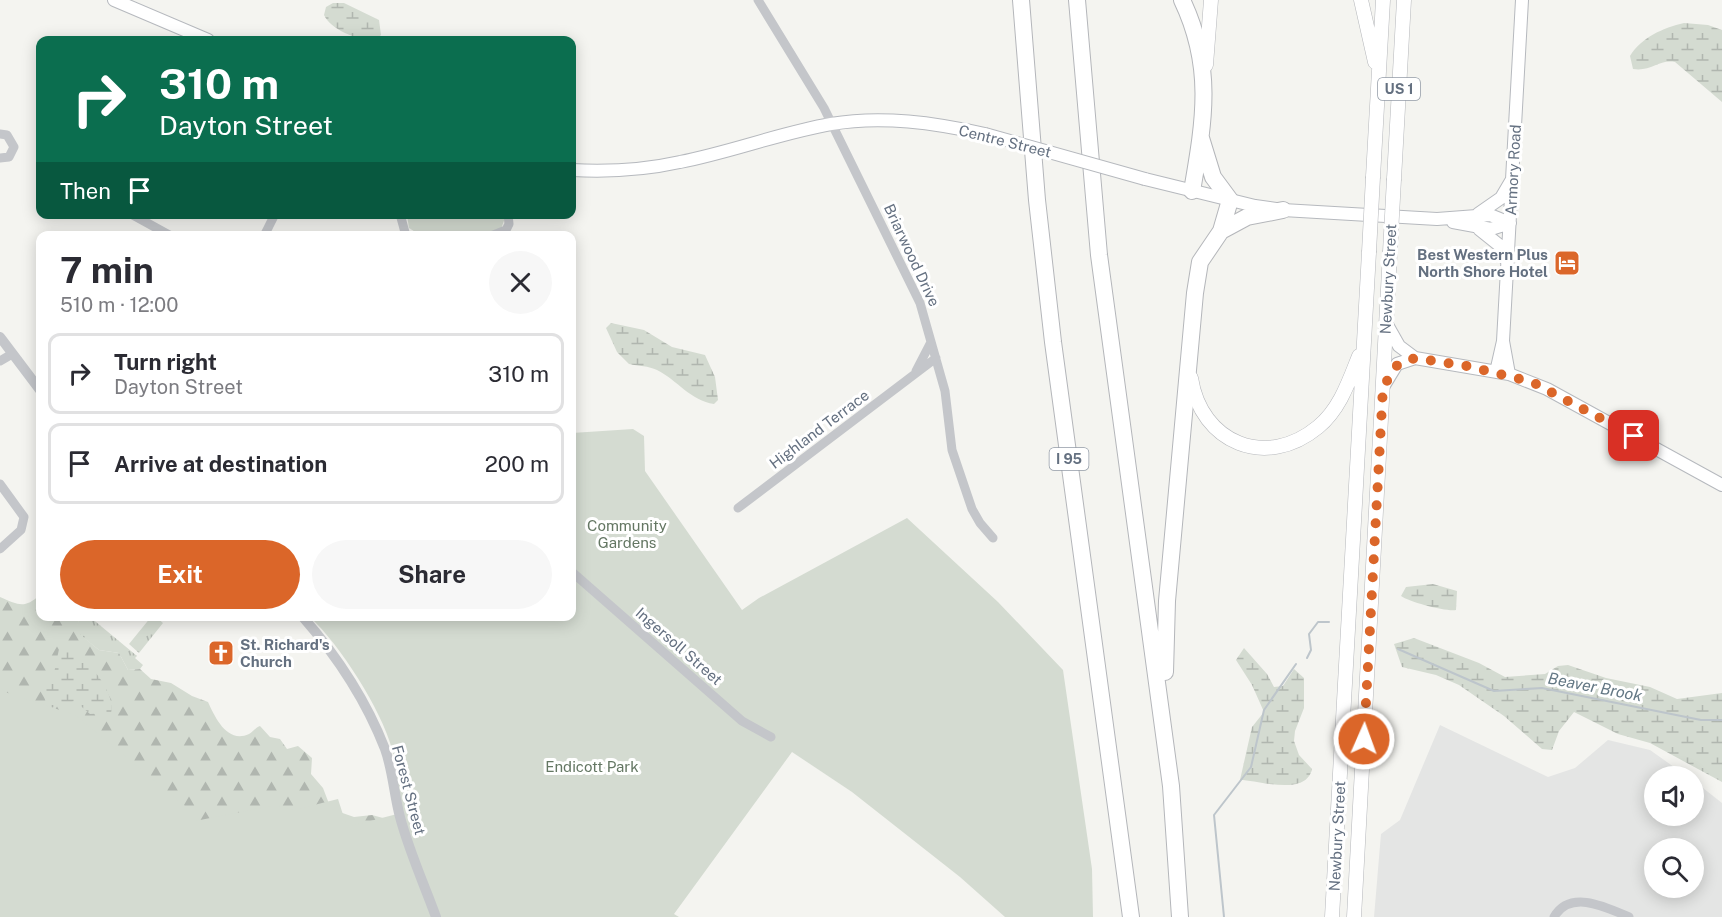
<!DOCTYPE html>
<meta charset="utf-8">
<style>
body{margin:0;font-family:"Public Sans",sans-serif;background:#f7f7f7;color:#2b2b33;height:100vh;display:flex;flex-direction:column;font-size:22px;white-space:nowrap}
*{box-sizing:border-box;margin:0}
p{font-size:20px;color:#7c7c81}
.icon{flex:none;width:33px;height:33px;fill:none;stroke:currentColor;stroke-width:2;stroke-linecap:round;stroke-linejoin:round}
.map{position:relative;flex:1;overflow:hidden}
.side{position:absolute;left:36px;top:231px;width:540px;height:390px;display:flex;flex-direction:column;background:#fff;border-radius:12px;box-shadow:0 3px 15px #0003}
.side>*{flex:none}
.top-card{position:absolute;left:36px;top:36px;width:540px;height:183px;border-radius:12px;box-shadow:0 3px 15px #0003;background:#0b6e4f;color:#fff;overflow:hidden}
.tools{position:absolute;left:1644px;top:766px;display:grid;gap:12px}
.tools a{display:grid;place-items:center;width:60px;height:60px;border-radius:50%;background:#fff;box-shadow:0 3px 15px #0003;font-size:30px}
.pin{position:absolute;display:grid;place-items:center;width:51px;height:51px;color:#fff;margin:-26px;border-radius:12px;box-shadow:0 3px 9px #0006}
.me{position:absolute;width:66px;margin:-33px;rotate:2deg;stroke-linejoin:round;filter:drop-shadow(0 0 4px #0008)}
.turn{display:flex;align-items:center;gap:21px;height:126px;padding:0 24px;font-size:27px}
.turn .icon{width:78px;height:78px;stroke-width:2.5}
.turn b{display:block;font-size:42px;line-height:51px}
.then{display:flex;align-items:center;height:57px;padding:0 24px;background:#0003;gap:12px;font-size:22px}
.round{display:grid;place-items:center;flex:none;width:63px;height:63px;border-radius:32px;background:#f7f7f7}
.head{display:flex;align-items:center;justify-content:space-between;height:102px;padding:0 24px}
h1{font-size:36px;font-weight:700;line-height:45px}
.cta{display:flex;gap:12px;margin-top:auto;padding:12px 24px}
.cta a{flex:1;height:69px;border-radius:36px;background:#db6629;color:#fff;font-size:24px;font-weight:700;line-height:69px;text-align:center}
.cta a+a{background:#f7f7f7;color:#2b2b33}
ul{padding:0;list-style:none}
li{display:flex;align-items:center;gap:18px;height:81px;margin:0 12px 9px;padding:0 12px;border:3px solid #e1e1e2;border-radius:12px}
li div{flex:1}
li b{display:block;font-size:22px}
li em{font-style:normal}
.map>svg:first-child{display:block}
</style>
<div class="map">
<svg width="1722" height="917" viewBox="0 0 1722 917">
<defs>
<pattern id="grass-tufts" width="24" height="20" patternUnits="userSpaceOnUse" patternTransform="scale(1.5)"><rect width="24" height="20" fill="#d4dbd1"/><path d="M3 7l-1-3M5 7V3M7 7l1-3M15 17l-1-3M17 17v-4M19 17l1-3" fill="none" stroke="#b0b6af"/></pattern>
<pattern id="forest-firs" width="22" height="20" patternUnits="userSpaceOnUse" patternTransform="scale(1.5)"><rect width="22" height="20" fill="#d4dbd1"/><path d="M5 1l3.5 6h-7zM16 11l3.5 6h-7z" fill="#b0b6af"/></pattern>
<pattern id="wetland-marsh" width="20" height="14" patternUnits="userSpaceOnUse" patternTransform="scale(1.5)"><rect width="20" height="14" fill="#d4dbd1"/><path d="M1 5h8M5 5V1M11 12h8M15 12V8" fill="none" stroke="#b0b6af"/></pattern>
</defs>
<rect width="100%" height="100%" fill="#f4f4f0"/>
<!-- built -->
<path fill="#e4e5e4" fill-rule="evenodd" d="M1440,725L1548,777L1575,768L1608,740L1650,750L1688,777H1654V816H1694V781L1722,803V917H1374L1381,834L1400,820ZM1654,849H1694V888H1654Z"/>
<!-- grass -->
<path fill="url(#grass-tufts)" d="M80,617H90L137,656L135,658L143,665L140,669L128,670L119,653L99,650L75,631Z
M151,617H156L163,623L139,653L129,644Z"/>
<!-- forest -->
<path fill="url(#forest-firs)" d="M40,595V616L80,617L76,631L99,650L119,653L128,670L140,669L151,679L171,683L192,696L208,702C215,717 227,744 249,734C253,732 255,728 260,726L270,737L280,739L287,749L298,746L312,758L311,774L323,788L331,809L354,817L372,815L383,818L422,917H0V597C19,605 24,609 40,595Z"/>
<!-- wetland -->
<path fill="url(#wetland-marsh)" d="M333,3H344L379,20L381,35L376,40C359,41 331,30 324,15L326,7Z
M1684,23L1708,25L1722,30V102L1675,62C1659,59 1651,72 1633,69L1630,56C1642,37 1663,28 1684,23Z
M611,323L644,330L672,347L705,355L715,377L718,400L714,404C691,401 677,380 657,370C649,366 638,366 629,364L617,352L606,328Z
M1433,584L1457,591L1456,610C1447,612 1409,602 1401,596L1406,587Z
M1414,638L1479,663L1505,677L1545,674L1558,666L1568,665L1606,678L1650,687L1677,699L1722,693V782L1650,743L1618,734L1574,712L1559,731L1552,750L1542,749L1504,716L1459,685L1436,675L1402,667L1394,644Z
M64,641C80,654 117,689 111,713L90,714L75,701L51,708L45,700L44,690L53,678L59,649Z
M1244,648L1267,674L1274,687L1283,686L1294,669L1304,678V708L1295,731L1294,741L1299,755L1312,769C1306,797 1258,780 1240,780L1252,727L1264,712L1252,685L1236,660Z"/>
<!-- green -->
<path fill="#d4dbd1" d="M407,215L506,214V215L501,229L481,234L417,233L409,228Z
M633,429L644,436L645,471L742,610L759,598L907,518L998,602L1063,670L1092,869L1093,917H1005L960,877L852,792L792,752L674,914L679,917H0V687L5,692L75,715L185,806L195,821L276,805L294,810L338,799L347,827L401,813C399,793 397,769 392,749C381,709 340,645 310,617L572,616V433Z"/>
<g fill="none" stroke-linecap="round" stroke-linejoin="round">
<!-- stream -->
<path stroke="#bdc5cb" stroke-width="2" d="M1398,649L1494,691L1542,688L1701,720H1722
M1307,658L1311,650L1309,634L1318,622H1329
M1224,917L1214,815L1251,767L1264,710L1296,664"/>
<!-- secondary casing -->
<g stroke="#b6b9be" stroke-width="14">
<path id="secondary" d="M114,0L208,40
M572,170C609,172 644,170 680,162C731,152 780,133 831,124C882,115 935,123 985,134
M1145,179L1255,206L1283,210L1437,219L1490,215L1510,223
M1478,214L1501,198L1511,181
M1453,222L1491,229L1510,223
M1479,229L1499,245L1506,260
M1386,323L1399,346L1415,358
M1503,341L1509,374
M1496,372L1503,341L1522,0
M1383,387L1397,364L1415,358L1509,374L1547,389L1722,485"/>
</g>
<!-- primary casing -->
<g stroke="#b5b7bb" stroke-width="15">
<path id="primary" d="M1361,0L1375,62
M1206,65L1211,0
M1373,177L1383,0
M1394,179L1404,0
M1191,378C1201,443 1266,470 1318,427C1340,409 1349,381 1359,356
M1332,917L1369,252
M1354,917L1390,252"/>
</g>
<!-- motorway casing -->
<g stroke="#b4b6ba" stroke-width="18">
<path id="motorway" d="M1021,0L1037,200L1053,342L1131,917
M1077,0L1099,255L1171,786L1180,917
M1182,0C1214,67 1204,121 1192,191
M1221,231L1247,217L1283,210
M1165,672L1167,601L1195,293L1200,262L1221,231L1230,200L1213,177L1201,138"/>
</g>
<!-- minor -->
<path stroke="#c4c6ca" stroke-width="9" d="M758,0L824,108L920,303L945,391L952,450L972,509L980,523L993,538
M0,134L7,135L14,147L9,157L0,158
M131,214L171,236
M400,214L406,236
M264,236L275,214
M413,236H422
M491,236L506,230L509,224L508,214
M0,361L12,354
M916,371L931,342
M0,484L24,517L21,530L0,549
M738,508L936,358
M572,572L742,721L771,737
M1554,917C1570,889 1606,907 1629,917"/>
<!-- tertiary -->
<path stroke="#c4c6ca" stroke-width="10" d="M0,337L40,390
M302,616C337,656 366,700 385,749C393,771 394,795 400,817C409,851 424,884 436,917"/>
<!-- secondary -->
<use href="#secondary" stroke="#fff" stroke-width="12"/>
<!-- primary -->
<use href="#primary" stroke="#fff" stroke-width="14"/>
<!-- motorway -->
<use href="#motorway" stroke="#fff" stroke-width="16"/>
<!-- secondary-bridge casing -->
<g stroke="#b6b9be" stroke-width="14" stroke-linecap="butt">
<path id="secondary-bridge" d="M985,134L1145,179"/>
</g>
<!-- primary-bridge casing -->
<g stroke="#b5b7bb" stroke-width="15" stroke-linecap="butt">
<path id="primary-bridge" d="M1369,252L1373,177
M1390,252L1394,179"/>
</g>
<!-- secondary-bridge -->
<use href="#secondary-bridge" stroke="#fff" stroke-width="12"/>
<!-- primary-bridge -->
<use href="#primary-bridge" stroke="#fff" stroke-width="14"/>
</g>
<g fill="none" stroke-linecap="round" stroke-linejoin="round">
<!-- route -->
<path stroke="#db6629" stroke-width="10" stroke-dasharray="0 18" d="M1364,739L1383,387L1398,364L1415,358L1467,366L1532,382L1634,436"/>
</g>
<!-- icons -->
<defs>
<g id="hotel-square" transform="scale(1.35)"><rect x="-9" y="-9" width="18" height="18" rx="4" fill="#db6629" stroke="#fff"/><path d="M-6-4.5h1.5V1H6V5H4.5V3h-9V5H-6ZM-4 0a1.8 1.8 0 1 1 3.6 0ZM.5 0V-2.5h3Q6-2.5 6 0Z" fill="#fff"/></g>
<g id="church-square" transform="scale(1.35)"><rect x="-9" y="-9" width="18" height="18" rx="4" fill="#db6629" stroke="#fff"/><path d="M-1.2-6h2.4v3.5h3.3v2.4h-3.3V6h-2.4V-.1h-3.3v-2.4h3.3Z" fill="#fff"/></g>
</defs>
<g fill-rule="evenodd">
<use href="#hotel-square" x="1567" y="263"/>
<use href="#church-square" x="221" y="653"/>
</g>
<g text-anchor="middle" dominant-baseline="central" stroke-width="6" stroke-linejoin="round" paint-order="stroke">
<!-- shield labels -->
<g fill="#fff" stroke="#929ba6" stroke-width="1.5">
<rect x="1378" y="78" width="42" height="22" rx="4.5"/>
<rect x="1049.5" y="448" width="39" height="22" rx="4.5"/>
</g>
<g font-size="14" font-weight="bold" fill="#647080">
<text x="1399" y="89">US 1</text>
<text x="1069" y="459">I 95</text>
</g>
<!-- street labels -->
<g font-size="15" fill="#647080" stroke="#fff">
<text transform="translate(1005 141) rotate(14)">Centre Street</text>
<text transform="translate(1513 170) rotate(-87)">Armory Road</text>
<text transform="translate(912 255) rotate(65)">Briarwood Drive</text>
<text transform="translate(1388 279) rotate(-87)">Newbury Street</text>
<text transform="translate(819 429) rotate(-37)">Highland Terrace</text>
<text transform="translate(679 646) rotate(41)">Ingersoll Street</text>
<text transform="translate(409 790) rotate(75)">Forest Street</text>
<text transform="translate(1337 836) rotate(-87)">Newbury Street</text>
</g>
<!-- poi labels -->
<g font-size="15" font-weight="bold" fill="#647080" stroke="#fff" text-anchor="end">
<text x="1548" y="254">Best Western Plus<tspan x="1548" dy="17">North Shore Hotel</tspan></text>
<text x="240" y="644" text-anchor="start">St. Richard's<tspan x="240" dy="17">Church</tspan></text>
</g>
<!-- park labels -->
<g font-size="15" fill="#647763" stroke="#fff">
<text x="627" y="525">Community<tspan x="627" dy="17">Gardens</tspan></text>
<text x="592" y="766">Endicott Park</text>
</g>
<!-- water labels -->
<g font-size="16" font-style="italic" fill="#647885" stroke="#fff">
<text transform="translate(1595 687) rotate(11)">Beaver Brook</text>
</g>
</g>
</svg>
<div class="tools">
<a><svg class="icon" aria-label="sound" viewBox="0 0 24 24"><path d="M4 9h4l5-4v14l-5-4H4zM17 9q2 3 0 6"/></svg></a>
<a><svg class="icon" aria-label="search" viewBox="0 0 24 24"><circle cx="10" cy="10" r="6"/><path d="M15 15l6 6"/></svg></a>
</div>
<div class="pin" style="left:1634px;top:436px;background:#d93025"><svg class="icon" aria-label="arrive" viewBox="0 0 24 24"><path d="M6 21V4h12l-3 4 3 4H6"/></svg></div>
<svg class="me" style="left:1364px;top:739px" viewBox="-20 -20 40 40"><circle r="17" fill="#db6629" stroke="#fff" stroke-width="3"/><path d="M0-11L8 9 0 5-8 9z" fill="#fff"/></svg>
<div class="top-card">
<div class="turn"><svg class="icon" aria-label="right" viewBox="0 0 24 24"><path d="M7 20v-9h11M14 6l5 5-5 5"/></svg><div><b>310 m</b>Dayton Street</div></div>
<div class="then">Then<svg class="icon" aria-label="arrive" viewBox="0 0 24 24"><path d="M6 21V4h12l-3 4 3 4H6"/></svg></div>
</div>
<section class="side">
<div class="head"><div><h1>7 min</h1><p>510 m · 12:00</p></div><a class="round"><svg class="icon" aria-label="close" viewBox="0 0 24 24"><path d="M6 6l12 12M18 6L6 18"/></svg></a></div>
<ul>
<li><svg class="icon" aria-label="right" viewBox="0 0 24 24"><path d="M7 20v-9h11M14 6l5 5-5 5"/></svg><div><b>Turn right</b><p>Dayton Street</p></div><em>310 m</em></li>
<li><svg class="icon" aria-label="arrive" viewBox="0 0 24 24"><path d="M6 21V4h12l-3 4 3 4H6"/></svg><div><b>Arrive at destination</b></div><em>200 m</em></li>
</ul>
<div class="cta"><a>Exit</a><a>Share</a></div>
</section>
</div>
